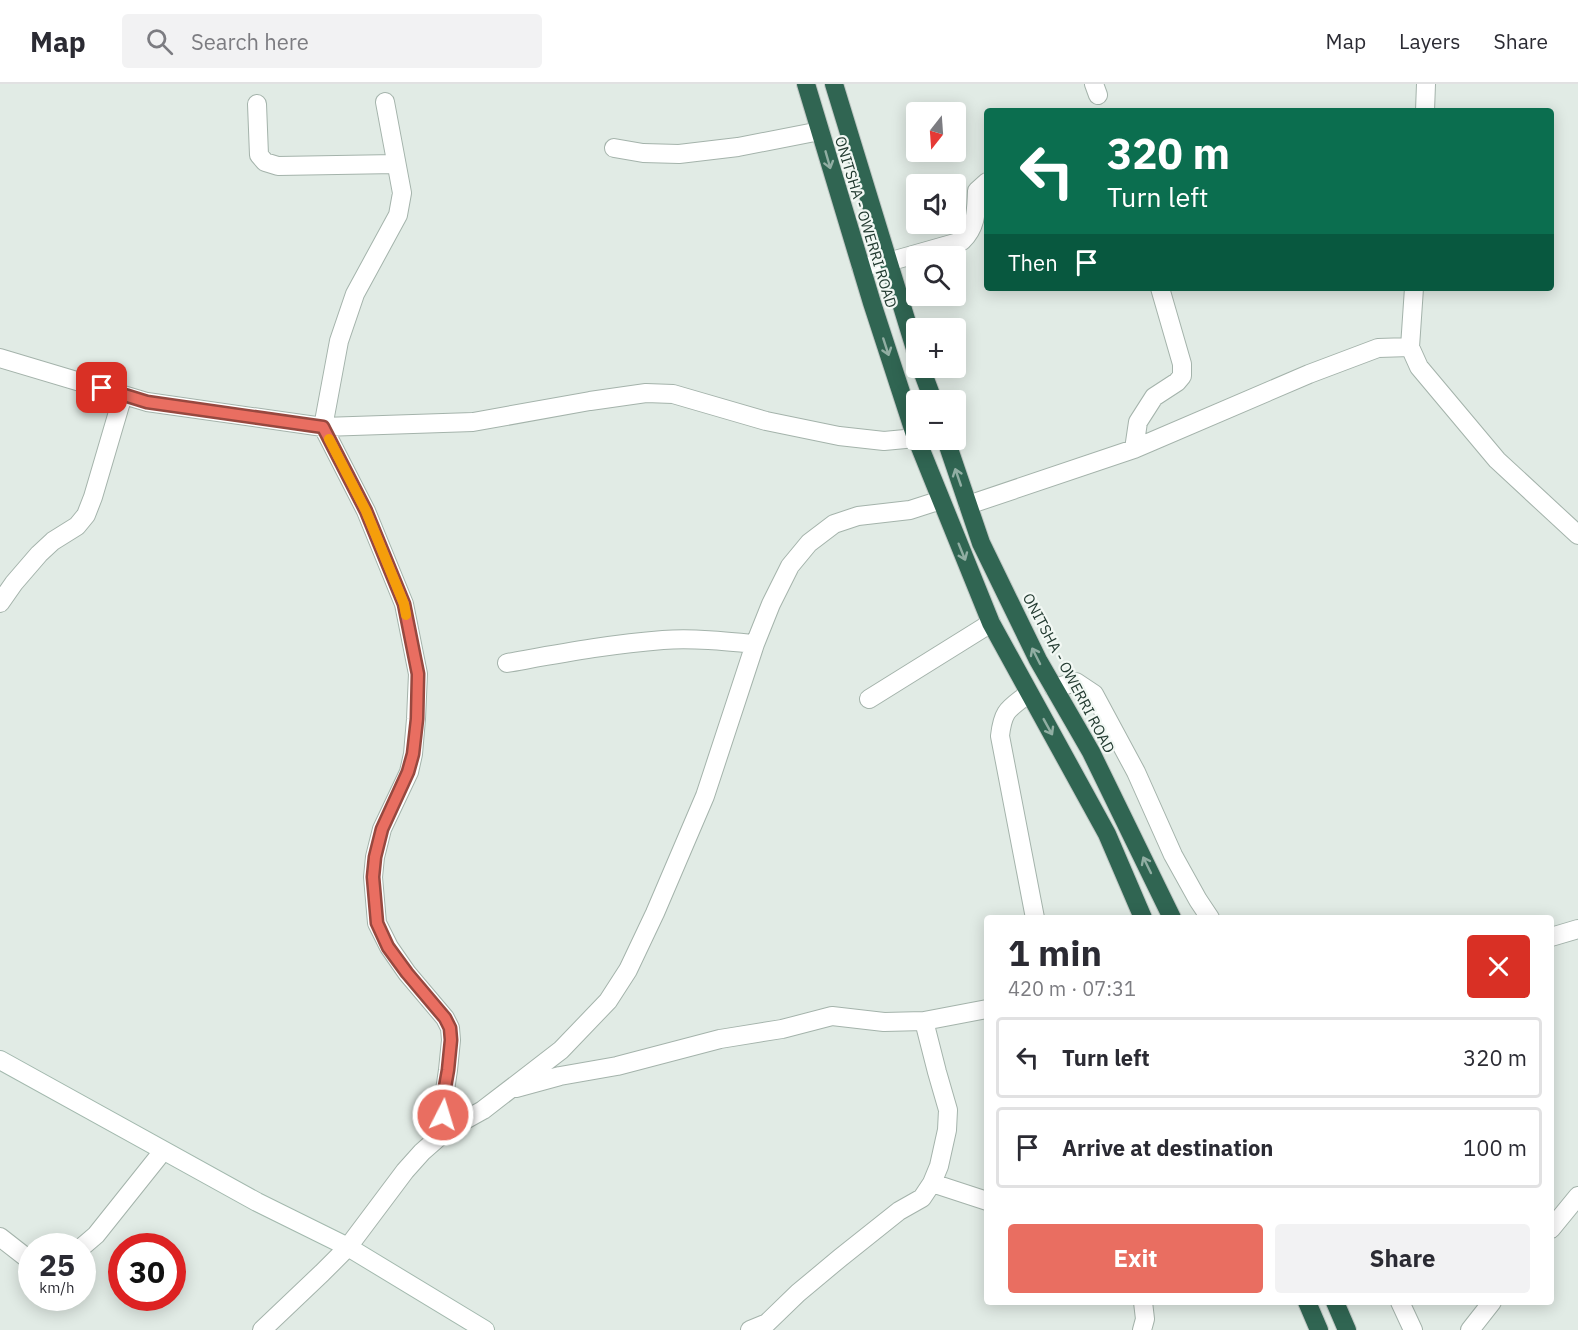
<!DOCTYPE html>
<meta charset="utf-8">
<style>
body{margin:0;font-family:"IBM Plex Sans",sans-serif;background:#f2f2f3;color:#2b2b33;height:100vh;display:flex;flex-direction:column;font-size:22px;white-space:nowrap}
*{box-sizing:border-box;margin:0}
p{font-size:20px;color:#7c7c81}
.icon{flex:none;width:33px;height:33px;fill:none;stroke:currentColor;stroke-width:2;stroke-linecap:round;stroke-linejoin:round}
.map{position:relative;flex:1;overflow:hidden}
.side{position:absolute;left:984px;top:831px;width:570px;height:390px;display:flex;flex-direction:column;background:#fff;border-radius:6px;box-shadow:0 3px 15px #0003}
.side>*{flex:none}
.guide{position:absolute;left:984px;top:24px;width:570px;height:183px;border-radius:6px;box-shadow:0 3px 15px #0003;background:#0b6e4f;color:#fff;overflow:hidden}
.needle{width:39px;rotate:197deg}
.tools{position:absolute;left:906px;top:18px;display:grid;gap:12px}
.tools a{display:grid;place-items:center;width:60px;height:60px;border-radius:6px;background:#fff;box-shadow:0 3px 15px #0003;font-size:30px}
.speed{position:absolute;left:18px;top:1149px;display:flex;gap:12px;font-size:30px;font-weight:700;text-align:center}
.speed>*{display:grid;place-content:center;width:78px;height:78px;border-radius:50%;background:#fff;box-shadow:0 3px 15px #0003;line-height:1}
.speed small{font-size:15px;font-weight:400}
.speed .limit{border:9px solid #d22;background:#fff;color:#111}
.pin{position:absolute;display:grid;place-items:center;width:51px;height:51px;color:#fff;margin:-26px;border-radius:12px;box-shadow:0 3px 9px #0006}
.me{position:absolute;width:66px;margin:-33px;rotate:5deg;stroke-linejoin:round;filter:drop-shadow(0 0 4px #0008)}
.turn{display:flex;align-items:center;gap:21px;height:126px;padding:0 24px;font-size:27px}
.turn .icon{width:78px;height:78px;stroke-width:2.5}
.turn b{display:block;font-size:42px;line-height:51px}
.then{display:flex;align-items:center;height:57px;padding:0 24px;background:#0003;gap:12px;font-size:22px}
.round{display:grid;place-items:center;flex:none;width:63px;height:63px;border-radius:6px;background:#f2f2f3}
.head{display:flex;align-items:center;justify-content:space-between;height:102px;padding:0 24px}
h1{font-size:36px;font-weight:700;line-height:45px}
.button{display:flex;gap:12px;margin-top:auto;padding:12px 24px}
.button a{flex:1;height:69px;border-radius:6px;background:#e96e61;color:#fff;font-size:24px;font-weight:700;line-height:69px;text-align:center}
.button a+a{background:#f2f2f3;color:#2b2b33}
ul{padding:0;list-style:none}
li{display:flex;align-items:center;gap:18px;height:81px;margin:0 12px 9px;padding:0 12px;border:3px solid #e1e1e2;border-radius:6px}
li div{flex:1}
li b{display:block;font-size:22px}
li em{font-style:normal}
header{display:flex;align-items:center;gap:36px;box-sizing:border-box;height:84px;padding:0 30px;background:#fff;border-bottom:2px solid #e1e1e2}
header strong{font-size:28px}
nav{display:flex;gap:33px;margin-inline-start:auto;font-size:21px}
.search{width:420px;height:54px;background:#f2f2f3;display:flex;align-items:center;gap:15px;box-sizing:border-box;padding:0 21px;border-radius:6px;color:#7c7c81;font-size:22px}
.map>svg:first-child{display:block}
</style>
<header>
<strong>Map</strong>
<div class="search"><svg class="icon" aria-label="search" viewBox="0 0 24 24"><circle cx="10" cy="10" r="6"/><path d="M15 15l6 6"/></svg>Search here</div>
<nav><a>Map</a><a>Layers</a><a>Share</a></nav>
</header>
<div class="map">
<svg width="1578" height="1246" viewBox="0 0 1578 1246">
<rect width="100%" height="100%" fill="#e1ebe5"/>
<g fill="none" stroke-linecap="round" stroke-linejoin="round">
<!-- street casing -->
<g stroke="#a4b3ab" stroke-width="20">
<path id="street" d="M1094,0L1098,11
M385,18L402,109L398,131L355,210L339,257L323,343L366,427L404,520L418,590L416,635L413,670L409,688L382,745L375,773L373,793L377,839L389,863L407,889L445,934L450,944L451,956L448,986L443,1020V1031L447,1046
M257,20L259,71L265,78L278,82L396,80
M1425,27L1426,0
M614,64L643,69L679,70L738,63L820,47
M861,183L888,178L962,157C977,142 976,127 977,107L987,98
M1410,263L1414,204
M0,274L147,318L323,343L473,338L590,317L646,309L673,310L766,337L839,352L884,357L916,354
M1134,365L1138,338L1154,313L1177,298L1182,292V280L1160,204
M968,421L1134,365L1309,290L1378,264L1410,263L1419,283L1497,376L1578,451
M0,519L14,499L39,470L53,457L77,442L86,431L93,413L123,311
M507,579C558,570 610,560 663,556C693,554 724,557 755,560
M1054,604L1076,598L1094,610L1136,688L1173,771L1198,816L1210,834
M1029,609C1009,625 1003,625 1000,652L1035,834
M869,615L991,539
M1551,853L1578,845
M516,1004L560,992L617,982L720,955L782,945L832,932L884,938L924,937L987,925
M932,1099L987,1117
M1551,1145L1578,1112
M0,1153L32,1178
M82,1163L96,1151L163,1067
M1400,1218L1413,1246
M262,1246L322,1189L348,1163L405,1087L422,1068L447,1046L483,1026L561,966L608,917L628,886L655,829L705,712L755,560L771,520L790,482L809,459L834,440L858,432L910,426L941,416
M750,1246L767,1239L798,1209L840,1174L899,1127L922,1114L932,1099L939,1082L947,1046L948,1026L937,988L924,937
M1142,1246L1145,1235L1143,1218
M1470,1246L1492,1218"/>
</g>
<!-- secondary casing -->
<g stroke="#a3b9ae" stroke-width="20">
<path id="secondary" d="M0,976L257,1118L348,1163L485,1246"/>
</g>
<!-- highway casing -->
<g stroke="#c1c8c5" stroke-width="20">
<path id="highway" d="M806,0L872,219L916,354
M834,0L916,268
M921,284L933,316
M917,356L991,539L1107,750L1143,834
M946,356L981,459L1038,576L1091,668L1172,834
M1307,1218L1319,1246
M1335,1218L1347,1246"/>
</g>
<!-- street -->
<use href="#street" stroke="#fff" stroke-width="18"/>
<!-- secondary -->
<use href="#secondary" stroke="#fff" stroke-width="18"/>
<!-- highway -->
<use href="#highway" stroke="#306552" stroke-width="18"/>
</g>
<!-- one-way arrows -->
<defs><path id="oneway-shaft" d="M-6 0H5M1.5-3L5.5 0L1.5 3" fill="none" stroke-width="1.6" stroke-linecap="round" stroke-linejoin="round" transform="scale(1.5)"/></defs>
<g stroke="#91aea3">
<use href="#oneway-shaft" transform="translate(828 76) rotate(74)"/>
<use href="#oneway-shaft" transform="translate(886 263) rotate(72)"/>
<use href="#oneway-shaft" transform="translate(958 393) rotate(-109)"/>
<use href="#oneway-shaft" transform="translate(962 468) rotate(68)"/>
<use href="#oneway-shaft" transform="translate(1036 572) rotate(-117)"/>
<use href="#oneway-shaft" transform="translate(1048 643) rotate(61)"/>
<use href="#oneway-shaft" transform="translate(1147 781) rotate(-116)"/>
</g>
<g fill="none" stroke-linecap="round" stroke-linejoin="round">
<!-- route casing -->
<g stroke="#97483f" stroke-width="15">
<path id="route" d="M102,304L147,318L323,343L366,427L404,520L418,590L417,635L413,670L408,688L382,745L375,773L373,793L377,839L388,863L407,889L445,934L450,944L451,956L448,986L442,1020L443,1031"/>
</g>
<!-- route -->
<use href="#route" stroke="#e96e61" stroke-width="10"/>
<!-- slow -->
<path stroke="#f59e0b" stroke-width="10" d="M329,355L366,427L404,520L406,531"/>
</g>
<g text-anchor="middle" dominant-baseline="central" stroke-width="4.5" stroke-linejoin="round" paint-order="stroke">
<!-- street labels -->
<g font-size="15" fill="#233b31" stroke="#f2f8f4">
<text transform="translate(866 138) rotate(73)">ONITSHA - OWERRI ROAD</text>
<text transform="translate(1069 589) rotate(62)">ONITSHA - OWERRI ROAD</text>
</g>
</g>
</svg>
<div class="tools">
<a><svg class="needle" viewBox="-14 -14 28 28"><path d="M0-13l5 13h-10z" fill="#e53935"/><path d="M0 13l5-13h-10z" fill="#7c7c81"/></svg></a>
<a><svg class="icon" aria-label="sound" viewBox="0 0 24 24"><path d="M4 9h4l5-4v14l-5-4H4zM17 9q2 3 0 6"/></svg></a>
<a><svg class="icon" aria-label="search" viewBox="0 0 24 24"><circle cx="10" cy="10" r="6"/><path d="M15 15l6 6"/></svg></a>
<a>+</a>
<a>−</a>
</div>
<div class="speed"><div>25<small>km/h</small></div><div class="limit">30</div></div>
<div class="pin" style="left:102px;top:304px;background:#d93025"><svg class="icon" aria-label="arrive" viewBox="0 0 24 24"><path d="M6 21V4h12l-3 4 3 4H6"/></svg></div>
<svg class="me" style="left:443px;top:1031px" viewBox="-20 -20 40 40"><circle r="17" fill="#e96e61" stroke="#fff" stroke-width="3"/><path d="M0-11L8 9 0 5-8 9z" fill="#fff"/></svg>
<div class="guide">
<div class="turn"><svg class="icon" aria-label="left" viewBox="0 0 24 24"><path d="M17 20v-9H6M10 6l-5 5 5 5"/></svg><div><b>320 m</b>Turn left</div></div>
<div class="then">Then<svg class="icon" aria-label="arrive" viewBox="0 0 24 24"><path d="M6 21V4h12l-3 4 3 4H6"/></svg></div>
</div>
<section class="side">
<div class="head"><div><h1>1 min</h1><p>420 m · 07:31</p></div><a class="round" style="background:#d93025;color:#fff"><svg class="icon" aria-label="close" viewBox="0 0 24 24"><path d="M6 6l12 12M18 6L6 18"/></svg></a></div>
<ul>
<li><svg class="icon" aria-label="left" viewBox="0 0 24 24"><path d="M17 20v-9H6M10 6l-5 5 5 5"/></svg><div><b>Turn left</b></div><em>320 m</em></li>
<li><svg class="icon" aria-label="arrive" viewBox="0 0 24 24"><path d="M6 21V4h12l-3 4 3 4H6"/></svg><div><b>Arrive at destination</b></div><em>100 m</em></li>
</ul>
<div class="button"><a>Exit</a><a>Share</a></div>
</section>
</div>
